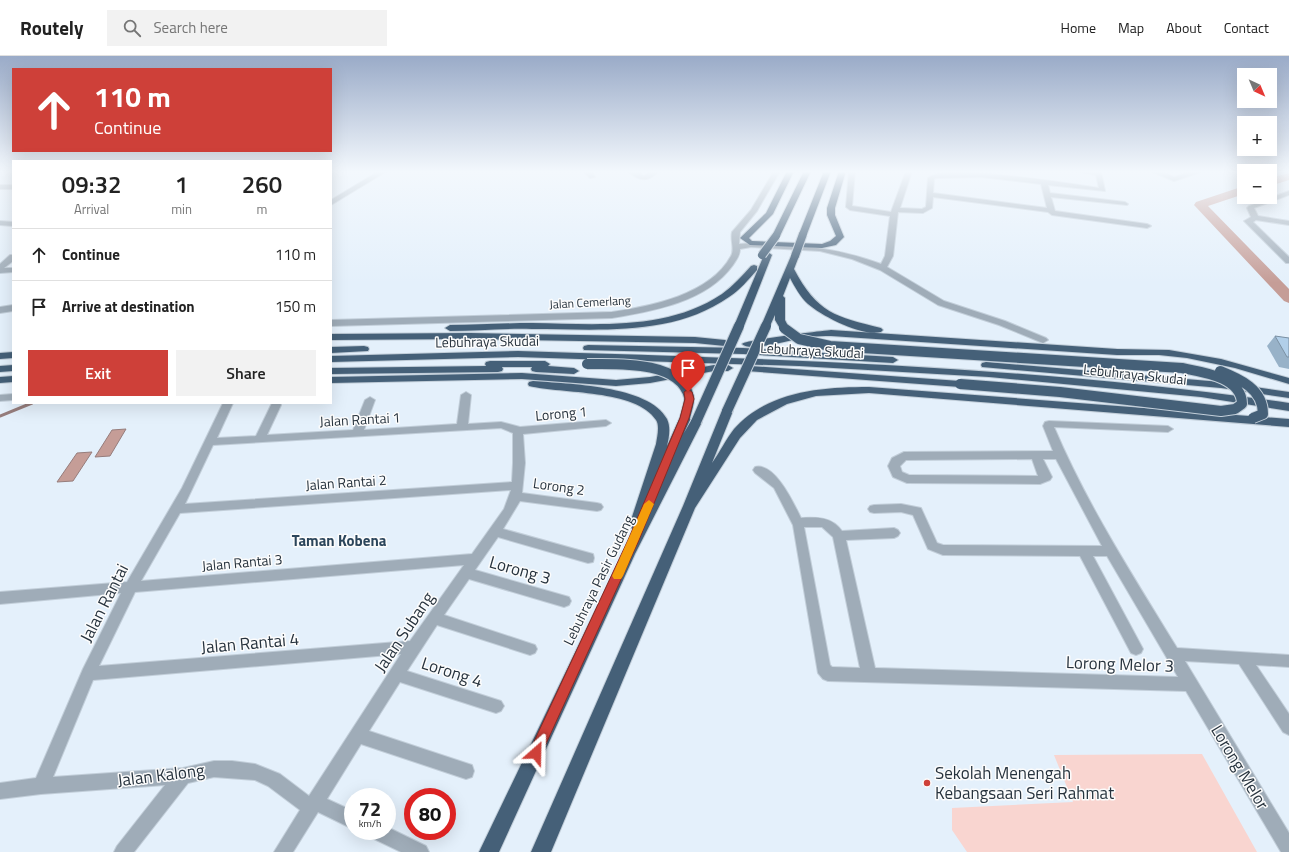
<!DOCTYPE html>
<meta charset="utf-8">
<style>
body{margin:0;font-family:"Titillium Web",sans-serif;background:#f2f2f2;color:#222;height:100vh;display:flex;flex-direction:column;font-size:15px;white-space:nowrap}
*{box-sizing:border-box;margin:0}
p{font-size:13px;color:#767676}
.icon{flex:none;width:22px;height:22px;fill:none;stroke:currentColor;stroke-width:2;stroke-linecap:round;stroke-linejoin:round}
.map{position:relative;flex:1;overflow:hidden}
.panel{position:absolute;left:12px;top:104px;width:320px;height:244px;display:flex;flex-direction:column;background:#fff;border-radius:0px;box-shadow:0 4px 16px #0002}
.panel>*{flex:none}
.hud{position:absolute;left:12px;top:12px;width:320px;height:84px;border-radius:0px;box-shadow:0 4px 16px #0002;background:#ce4039;color:#fff;overflow:hidden}
.needle{width:26px;rotate:136deg}
.tools{position:absolute;left:1237px;top:12px;display:grid;gap:8px}
.tools a{display:grid;place-items:center;width:40px;height:40px;border-radius:0px;background:#fff;box-shadow:0 4px 16px #0002;font-size:20px}
.speed{position:absolute;left:344px;top:732px;display:flex;gap:8px;font-size:20px;font-weight:700;text-align:center}
.speed>*{display:grid;place-content:center;width:52px;height:52px;border-radius:50%;background:#fff;box-shadow:0 4px 16px #0002;line-height:1}
.speed small{font-size:10px;font-weight:400}
.speed .limit{border:6px solid #d22;background:#fff;color:#111}
.pin{position:absolute;display:grid;place-items:center;width:34px;height:34px;color:#fff;margin:-41px -17px;border-radius:50% 50% 50% 0;rotate:-45deg;box-shadow:0 0 4px #0007}
.pin .icon{rotate:45deg}
.me{position:absolute;width:44px;margin:-22px;rotate:25deg;stroke-linejoin:round;filter:drop-shadow(0 0 3px #0008)}
.turn{display:flex;align-items:center;gap:14px;height:84px;padding:0 16px;font-size:18px}
.turn .icon{width:52px;height:52px;stroke-width:2.5}
.turn b{display:block;font-size:28px;line-height:34px}
.eta{display:flex;justify-content:space-evenly;align-items:center;height:68px;text-align:center}
.eta b{font-size:24px;font-weight:600;line-height:28px}
.cta{display:flex;gap:8px;margin-top:auto;padding:8px 16px}
.cta a{flex:1;height:46px;border-radius:0px;background:#ce4039;color:#fff;font-size:16px;font-weight:600;line-height:46px;text-align:center}
.cta a+a{background:#f2f2f2;color:#222}
ul{padding:0;list-style:none}
li{display:flex;align-items:center;gap:12px;height:52px;padding:0 16px;border-top:1px solid #e0e0e0}
li div{flex:1}
li b{display:block;font-size:15px}
li em{font-style:normal}
header{display:flex;align-items:center;gap:24px;box-sizing:border-box;height:56px;padding:0 20px;background:#fff;border-bottom:1px solid #e0e0e0}
header strong{font-size:19px}
nav{display:flex;gap:22px;margin-inline-start:auto;font-size:14px}
.search{width:280px;height:36px;background:#f2f2f2;display:flex;align-items:center;gap:10px;box-sizing:border-box;padding:0 14px;border-radius:0px;color:#767676;font-size:15px}
.map>svg:first-child{display:block}
</style>
<header>
<strong>Routely</strong>
<div class="search"><svg class="icon" aria-label="search" viewBox="0 0 24 24"><circle cx="10" cy="10" r="6"/><path d="M15 15l6 6"/></svg>Search here</div>
<nav><a>Home</a><a>Map</a><a>About</a><a>Contact</a></nav>
</header>
<div class="map">
<svg width="1289" height="796" viewBox="0 0 1289 796">
<rect width="100%" height="100%" fill="#e4f0fb"/>
<!-- green -->
<path fill="#f9d5d0" d="M1202,698L1257,796H967L952,774V752L1073,746L1054,699Z"/>
<!-- water -->
<path fill="#c59d97" stroke="#967d7c" d="M126,373L110,400L95,401L112,374Z
M92,396L73,425L57,426L77,397Z"/>
<g fill="none" stroke-linecap="round" stroke-linejoin="round">
<!-- stream -->
<path stroke="#967d7c" stroke-width="3" d="M0,360L32,347"/>
<!-- river -->
<path fill="#c59d97" fill-rule="evenodd" d="M1289,117V124L1270,130V122Z
M1244,130V138L1208,150L1289,233V247L1284,245L1194,149L1196,146Z"/>
<!-- minor casing -->
<g stroke="#c2ced9" stroke-width="2">
<path id="minor" d="M379,115H387L331,149V144Z
M583,115H590L595,121L590,122Z
M628,115H636L644,120L651,115H658C649,127 638,125 628,115Z
M774,115H780L757,155L740,176L739,188C754,186 768,188 782,189C820,191 845,195 881,208L885,200L890,160L850,154L846,151L849,115H855L852,150L891,156L906,115H912L900,152L922,153L926,151L928,122C944,107 1072,128 1099,132L1096,119L1075,115H1101L1105,135L1048,129L1050,137L1125,146L1128,148L1127,149L1051,141L1055,155L1147,168L1151,170L1147,172L1052,159L1048,156L933,141L932,152L923,157L898,156L893,200L887,211L944,245L1005,265L1046,282L1048,284L1043,287L999,269L938,249L880,214L852,203L820,195L751,191L740,193C740,200 736,204 733,209C707,246 653,255 612,262L331,270V264L612,256C651,250 710,239 731,200C735,193 730,184 732,176L751,154ZM981,121L1041,128L1047,152L933,137L934,123L936,122Z
M1150,115H1160L1174,121L1193,115H1204L1174,125Z
M0,129H13V133H0Z
M1289,135V139L1254,152L1258,160L1289,165V169L1256,164L1253,166L1289,201V207H1286L1244,165L1251,161L1247,152L1249,150Z
M0,165L13,166V170L0,169Z
M10,199H13V205L4,212H13V216L0,217V208Z
M13,249V255L0,257V251Z
M466,336L471,339L468,368L501,366L520,371L606,364L611,367L606,370L523,378L525,407L522,437L597,447L601,448L603,451L601,454L597,455L520,445L503,473L593,498L594,502L593,506L588,507L498,481L475,514L569,541L571,545L569,549L564,551L469,523L444,559L535,589L537,593L535,597L530,599L437,569L407,615L501,645L504,650L501,655L496,657L400,626L369,675L472,709L474,715L472,721L466,723L361,688L327,743L353,755V773L318,756L293,796H274L300,754L268,730L255,724L214,721L188,727L134,796H114L117,790L165,729L41,738L0,743V727L36,722L83,613L121,537L0,548V536L127,526L182,432L223,347H233L217,382L256,380L272,347H280L281,349L267,379L353,374L365,344L370,341L375,344L364,374L457,368L461,339ZM501,372L513,377V407L512,426L185,448L213,389ZM511,434L504,453L472,498L141,525L180,457ZM464,509L410,585L99,610L135,536ZM401,598L309,740L280,718L255,708L232,705H214L183,712L53,721L93,624Z
M13,338V344L0,345V339Z
M1049,365L1168,370L1173,373L1168,376L1054,371C1087,449 1133,520 1177,592L1289,599V611L1256,609L1289,658V679L1283,676L1239,608L1185,605L1289,777V796H1281L1186,635L828,625L823,623L818,617L793,469L774,432L755,417L753,414L755,411C775,406 794,448 801,462C817,461 832,461 842,475L894,472L898,474L900,477L898,480L894,482L846,484L875,612L1178,621L1107,500H1093L1143,593L1141,597L1136,599L1131,597L1080,500L943,499L928,493L913,459L901,456L874,457L870,456L868,453L870,450L874,449L901,448L921,452L937,487L943,489L1102,490L1056,403H1043L1052,421L1050,424L1040,428L907,427L893,421L888,410L892,402L904,396L1053,395L1043,370L1045,366ZM1032,403L1038,420L909,419L902,416L900,410L906,404ZM804,471H822L833,481L860,612L832,611L830,609Z
M387,771L426,790L429,796H401L370,781L367,775H387Z"/>
</g>
<!-- highway casing -->
<g stroke="#c2ced9" stroke-width="2">
<path id="highway" d="M787,115H794L773,158L749,182L752,185L822,188L830,185L836,180L827,159V152L839,115H846L835,152V159L844,181L836,189L822,192L750,189L740,182L766,157Z
M804,115H811L780,180L773,182L772,180Z
M824,115H831L807,178L800,180L799,178Z
M768,196L772,199L744,270L742,272H736L734,270L764,199Z
M795,197L799,200L794,213C817,257 836,261 881,272L883,274L881,276C862,281 822,260 808,248C800,241 795,231 790,222L783,240L785,242V264L789,272L784,275L781,274L775,264V259L769,272H763L761,270L791,200Z
M754,209L757,210V214C748,224 740,234 729,241C672,281 597,273 532,273C505,272 477,275 450,275L445,272L450,269C477,269 505,267 532,267C596,268 667,275 722,238C733,230 742,220 751,210Z
M831,274L1117,293L1169,294L1221,303L1289,322V328L1235,312L1187,302L1159,299H1117L831,280C824,280 816,280 809,281C796,282 750,297 742,288C745,284 821,275 831,274Z
M470,277L695,281L725,284L730,287L725,290L695,287L470,283L331,284V278Z
M588,289L743,292L893,301L898,304L893,307L743,298L584,294L583,292L584,290Z
M364,290L368,291L369,293L368,295L331,297V291Z
M518,295C776,303 1034,310 1289,347V355L1201,341L989,321L799,310L518,301L331,306V300Z
M13,296V302L0,303V297Z
M490,305H545L550,308L548,310L574,312L579,315L574,318L536,316L532,315L531,313L532,311H502L503,313L502,315L498,316L331,318V312L486,310L485,308L486,306Z
M986,306L1221,326L1289,336V342L1221,332L982,311L981,309L982,307Z
M13,309V315L0,316V310Z
M714,309H728L733,312L728,315H714L650,327L616,330L522,323L331,327V321L522,317L616,324L650,321Z
M750,310L960,325L965,328L960,331L746,315L745,313Z
M13,320V326L0,327V321Z
M533,325C567,328 649,329 667,363C671,371 669,382 667,390L681,359L685,358L691,362L684,377L692,363L696,362L702,366L635,498L499,796H479L634,474L629,470L656,388C657,381 660,370 656,364C636,333 562,338 529,330L528,328L529,326ZM660,415L664,416L652,438Z
M869,331L1289,363V371L869,337L816,340L787,348L757,364L740,382L695,452L551,796H531L683,450L723,352H731L733,355L712,407C720,396 726,383 734,373C768,335 822,331 869,331Z"/>
</g>
<!-- minor -->
<use href="#minor" fill="#9facb8" fill-rule="evenodd"/>
<!-- highway -->
<use href="#highway" fill="#456078" fill-rule="evenodd"/>
<!-- highway-bridge-far1 casing -->
<g stroke="#c2ced9" stroke-width="10" stroke-linecap="butt">
<path id="highway-bridge-far1" d="M762,199L776,180
M795,200L803,178"/>
</g>
<!-- highway-bridge casing -->
<g stroke="#c2ced9" stroke-width="12" stroke-linecap="butt">
<path id="highway-bridge" d="M784,272L799,283L830,290L1182,312C1202,316 1242,321 1242,348L1235,353L1221,355L1060,336L960,328
M587,308C616,308 680,304 689,341C690,347 686,356 685,362
M1220,315C1240,323 1263,333 1263,358L1253,362
M727,355L766,270
M696,366L739,270"/>
</g>
<!-- highway-bridge-far1 -->
<use href="#highway-bridge-far1" stroke="#456078" stroke-width="8"/>
<!-- highway-bridge -->
<use href="#highway-bridge" stroke="#456078" stroke-width="10"/>
</g>
<!-- wall -->
<path fill="#98b2c8" d="M1275,280L1289,282V313L1279,311L1267,290Z"/>
<!-- building -->
<path fill="#b1cfe9" stroke="#7c91a3" d="M1275,280L1289,282V301H1287Z"/>
<!-- sky -->
<linearGradient id="sky" x2="0" y2="1"><stop stop-color="#9aabc8"/><stop offset="0.51" stop-color="#f3f8fd"/><stop offset="1" stop-color="#f3f8fd" stop-opacity="0"/></linearGradient>
<rect width="1289" height="227" fill="url(#sky)"/>
<!-- route -->
<path fill="#ce4039" stroke="#862a25" d="M688,333L692,336L694,343L689,362L639,484L540,701L536,703L531,701L529,697L531,692L628,484L680,362L685,343L684,336Z"/>
<!-- slow -->
<path fill="#f59e0b" d="M649,444L654,448L623,520L621,523H614L612,520L644,448Z"/>
<!-- markers -->
<circle fill="#ce4039" stroke="#fcfcfc" stroke-width="1.5" cx="927" cy="727" r="4"/>
<g text-anchor="middle" dominant-baseline="central" stroke-width="3" stroke-linejoin="round" paint-order="stroke">
<!-- far-street labels -->
<g font-size="12" fill="#27333e" stroke="#fcfcfc">
<text transform="translate(590 246) rotate(-3)">Jalan Cemerlang</text>
</g>
<!-- street labels -->
<g font-size="14" fill="#27333e" stroke="#fcfcfc">
<text transform="translate(487 285) rotate(-1)">Lebuhraya Skudai</text>
<text transform="translate(812 294) rotate(3)">Lebuhraya Skudai</text>
<text transform="translate(1135 318) rotate(6)">Lebuhraya Skudai</text>
<text transform="translate(561 357) rotate(-5)">Lorong 1</text>
<text transform="translate(360 363) rotate(-3)">Jalan Rantai 1</text>
<text transform="translate(346 426) rotate(-4)">Jalan Rantai 2</text>
<text transform="translate(559 430) rotate(8)">Lorong 2</text>
<text transform="translate(242 506) rotate(-5)">Jalan Rantai 3</text>
<text transform="translate(598 524) rotate(-64)">Lebuhraya Pasir Gudang</text>
</g>
<!-- neighbourhood labels -->
<g font-size="15" font-weight="bold" fill="#2b455b" stroke="#fcfcfc">
<text x="339" y="484">Taman Kobena</text>
</g>
<!-- near-street labels -->
<g font-size="17" fill="#27333e" stroke="#fcfcfc">
<text transform="translate(520 514) rotate(16)">Lorong 3</text>
<text transform="translate(104 547) rotate(-63)">Jalan Rantai</text>
<text transform="translate(404 576) rotate(-56)">Jalan Subang</text>
<text transform="translate(250 587) rotate(-5)">Jalan Rantai 4</text>
<text transform="translate(1120 608) rotate(2)">Lorong Melor 3</text>
<text transform="translate(452 616) rotate(18)">Lorong 4</text>
<text transform="translate(1240 711) rotate(59)">Lorong Melor</text>
<text transform="translate(161 719) rotate(-7)">Jalan Kalong</text>
</g>
<!-- near-poi labels -->
<g font-size="17" fill="#27333e" stroke="#fcfcfc" text-anchor="start">
<text x="935" y="717">Sekolah Menengah<tspan x="935" dy="20">Kebangsaan Seri Rahmat</tspan></text>
</g>
</g>
</svg>
<div class="tools">
<a><svg class="needle" viewBox="-14 -14 28 28"><path d="M0-13l5 13h-10z" fill="#e53935"/><path d="M0 13l5-13h-10z" fill="#767676"/></svg></a>
<a>+</a>
<a>−</a>
</div>
<div class="speed"><div>72<small>km/h</small></div><div class="limit">80</div></div>
<div class="pin" style="left:688px;top:336px;background:#d93025"><svg class="icon" aria-label="arrive" viewBox="0 0 24 24"><path d="M6 21V4h12l-3 4 3 4H6"/></svg></div>
<svg class="me" style="left:536px;top:697px" viewBox="-20 -20 40 40"><path d="M0-17L14 15 0 8-14 15z" fill="#ce4039" stroke="#fff" stroke-width="4"/></svg>
<div class="hud">
<div class="turn"><svg class="icon" aria-label="ahead" viewBox="0 0 24 24"><path d="M12 20V5M6 11l6-6 6 6"/></svg><div><b>110 m</b>Continue</div></div>
</div>
<section class="panel">
<div class="eta">
<div><b>09:32</b><p>Arrival</p></div>
<div><b>1</b><p>min</p></div>
<div><b>260</b><p>m</p></div>
</div>
<ul>
<li><svg class="icon" aria-label="ahead" viewBox="0 0 24 24"><path d="M12 20V5M6 11l6-6 6 6"/></svg><div><b>Continue</b></div><em>110 m</em></li>
<li><svg class="icon" aria-label="arrive" viewBox="0 0 24 24"><path d="M6 21V4h12l-3 4 3 4H6"/></svg><div><b>Arrive at destination</b></div><em>150 m</em></li>
</ul>
<div class="cta"><a>Exit</a><a>Share</a></div>
</section>
</div>
